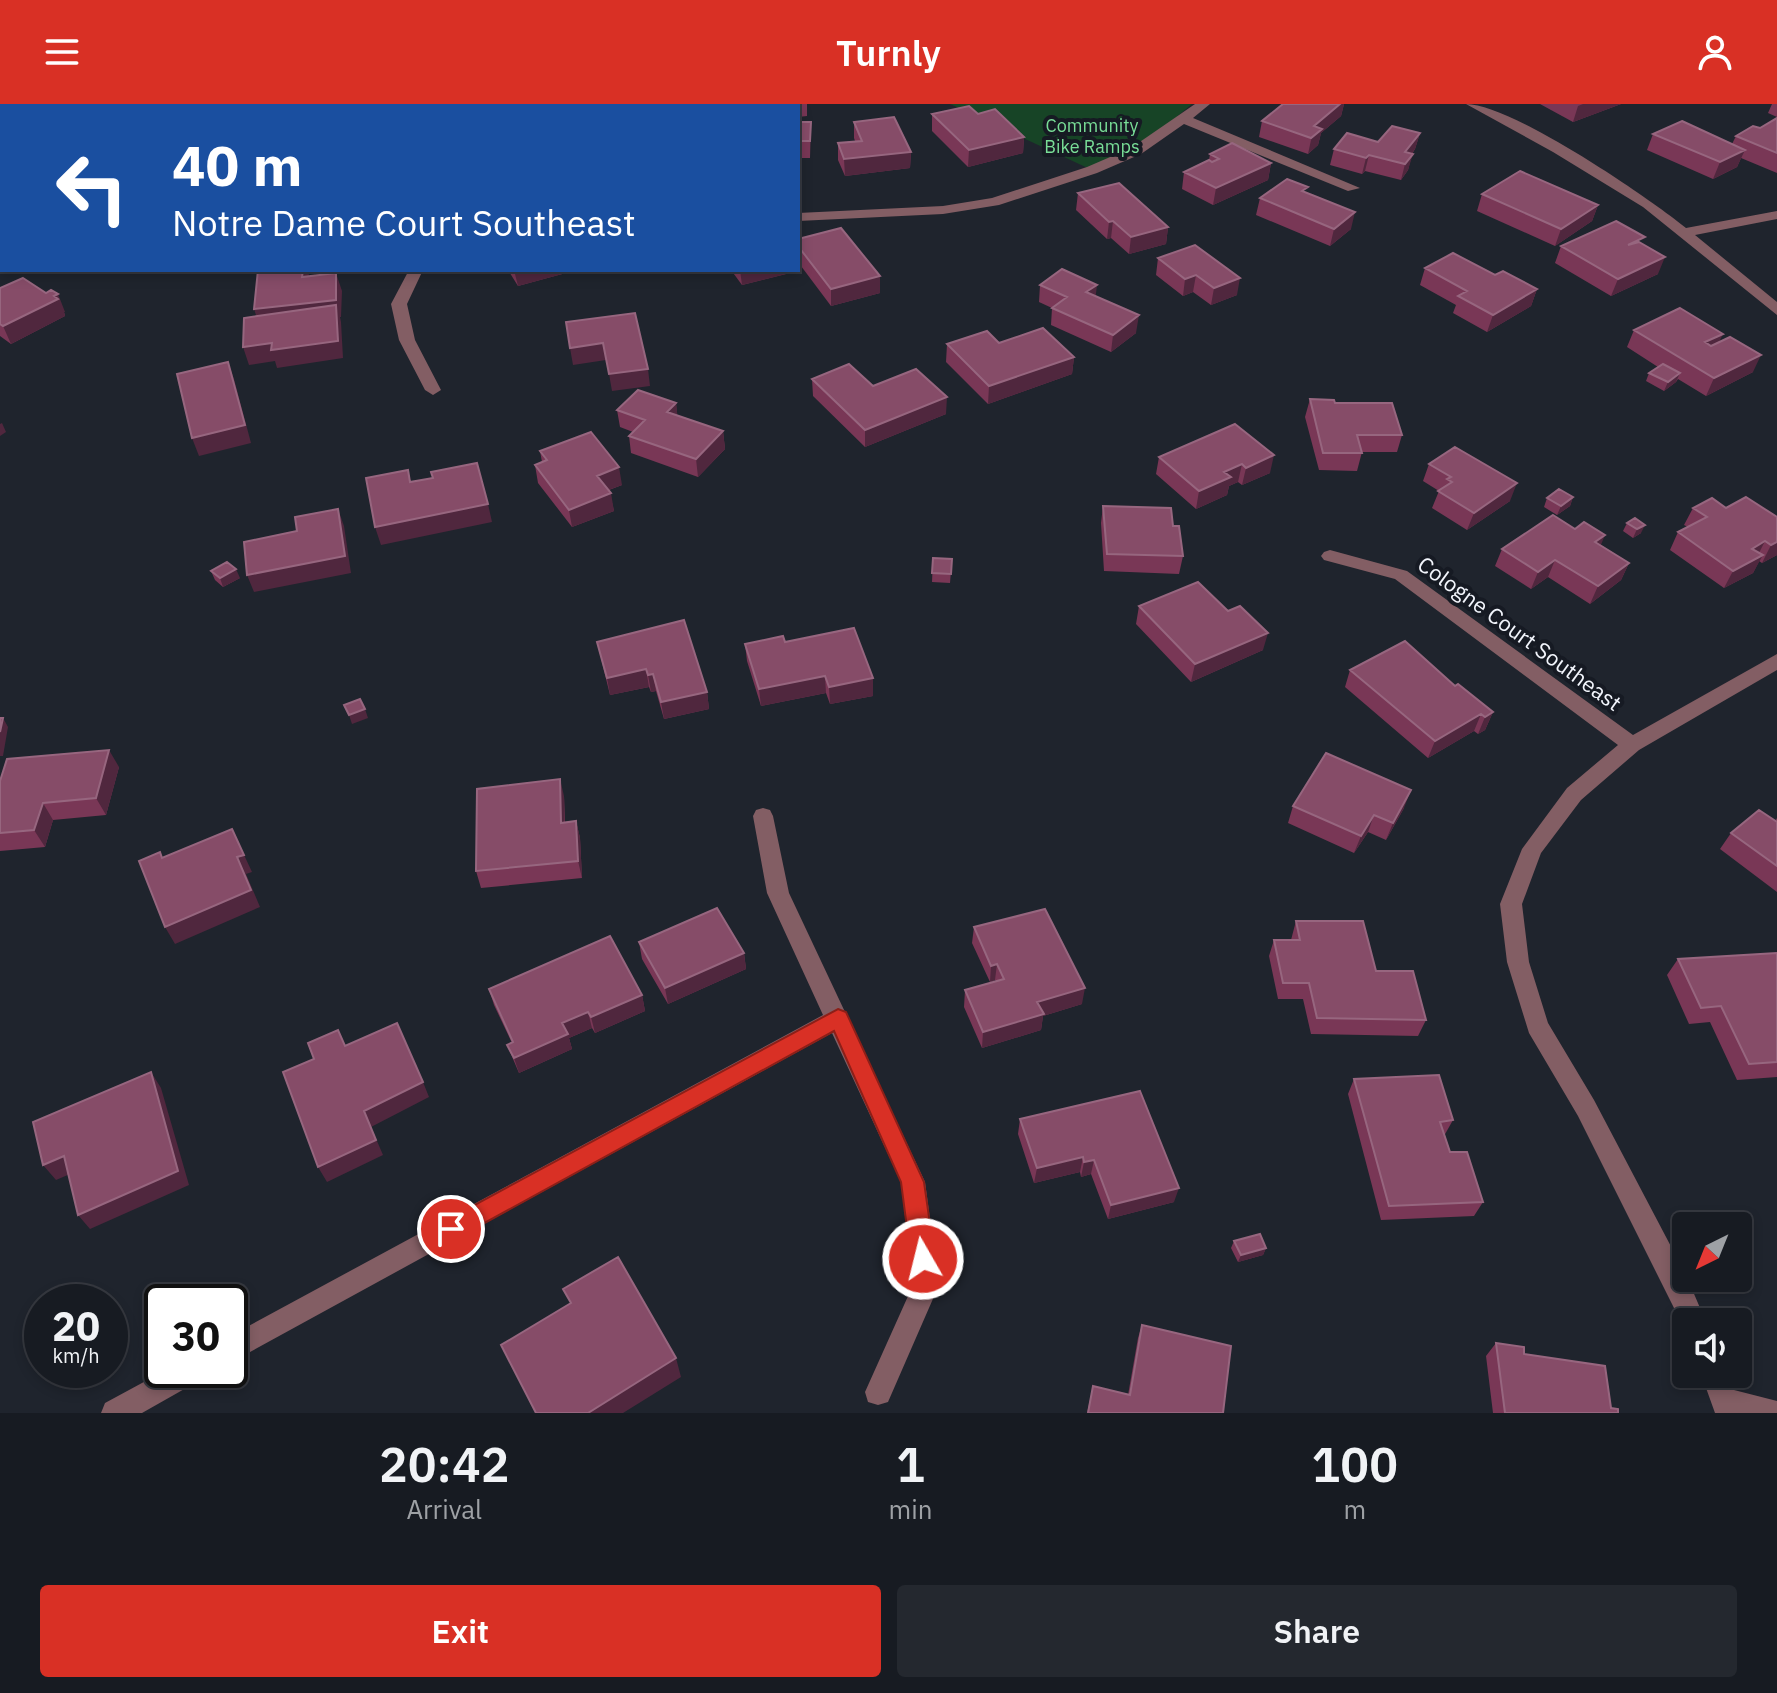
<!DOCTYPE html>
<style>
body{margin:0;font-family:"IBM Plex Sans",sans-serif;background:#24282f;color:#f1f3f6;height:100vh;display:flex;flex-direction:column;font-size:30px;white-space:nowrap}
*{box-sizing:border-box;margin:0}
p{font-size:26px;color:#9ea1a5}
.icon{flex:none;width:44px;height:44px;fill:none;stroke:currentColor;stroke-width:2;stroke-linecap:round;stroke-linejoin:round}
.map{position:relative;height:1309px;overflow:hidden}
.panel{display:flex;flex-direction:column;background:#171b22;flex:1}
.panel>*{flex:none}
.top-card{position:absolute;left:0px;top:0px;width:800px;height:168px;box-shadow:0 4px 12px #0003,0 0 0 2px #363940;background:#1a4fa0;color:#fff;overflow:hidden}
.needle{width:52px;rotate:223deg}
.buttons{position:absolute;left:1672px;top:1108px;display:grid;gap:16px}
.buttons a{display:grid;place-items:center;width:80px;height:80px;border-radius:8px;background:#171b22;box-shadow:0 4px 12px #0003,0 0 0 2px #363940;font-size:40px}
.speed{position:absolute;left:24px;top:1180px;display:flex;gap:16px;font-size:40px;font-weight:700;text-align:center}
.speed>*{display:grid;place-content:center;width:104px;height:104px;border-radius:50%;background:#171b22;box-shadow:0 4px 12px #0003,0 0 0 2px #363940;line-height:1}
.speed small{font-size:20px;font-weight:400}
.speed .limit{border:4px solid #111;border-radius:12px;background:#fff;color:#111}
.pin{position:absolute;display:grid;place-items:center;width:68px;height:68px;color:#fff;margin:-34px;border:4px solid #fff;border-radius:50%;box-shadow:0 2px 8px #0007}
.me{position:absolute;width:88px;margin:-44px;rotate:352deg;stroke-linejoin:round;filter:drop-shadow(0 0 6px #0008)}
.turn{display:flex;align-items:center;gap:28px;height:168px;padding:0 40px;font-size:36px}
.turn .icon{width:104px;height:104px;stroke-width:2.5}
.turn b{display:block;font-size:56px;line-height:68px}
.eta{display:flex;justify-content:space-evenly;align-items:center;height:136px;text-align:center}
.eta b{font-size:48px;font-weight:600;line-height:56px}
.cta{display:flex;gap:16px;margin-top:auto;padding:16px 40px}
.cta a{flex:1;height:92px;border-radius:8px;background:#d93025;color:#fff;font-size:32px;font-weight:600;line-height:92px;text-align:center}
.cta a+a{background:#24282f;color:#f1f3f6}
header{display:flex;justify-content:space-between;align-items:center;height:104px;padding:0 40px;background:#d93025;color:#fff;font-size:36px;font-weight:600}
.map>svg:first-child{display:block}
</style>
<header><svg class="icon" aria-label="menu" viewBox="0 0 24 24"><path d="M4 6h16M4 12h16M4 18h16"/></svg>Turnly<svg class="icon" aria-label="person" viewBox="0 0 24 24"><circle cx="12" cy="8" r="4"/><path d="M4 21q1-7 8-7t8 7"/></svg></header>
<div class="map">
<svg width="1777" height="1309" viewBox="0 0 1777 1309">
<rect width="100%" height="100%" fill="#1f242d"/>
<!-- green -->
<path fill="#174426" d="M950,0H1192L1136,47L1092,66Z"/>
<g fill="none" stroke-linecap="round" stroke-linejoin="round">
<!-- minor -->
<path fill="#835e64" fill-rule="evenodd" d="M1195,0H1210L1193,14L1360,84L1348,87L1184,20L1141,50L1097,69L999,101L943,110L798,117V109L943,102L992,94L1087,63L1131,44Z
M1466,0C1511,0 1648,93 1686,124L1777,107V115L1695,131L1777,198V211L1643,103L1553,48Z
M409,166H423L407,200L415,236L441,286L433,291L425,286L399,236L391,200Z
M1330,446L1407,467L1633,631L1777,550V566L1639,646L1581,696L1541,749L1522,800L1529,858L1548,919L1594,996L1686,1171L1706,1218H1686V1228L1578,1012L1529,929L1507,858L1500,800L1522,745L1567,684L1618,641L1395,475L1324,456L1321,452L1324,448Z
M763,704L770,706L773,712L789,789L925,1078L939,1181L888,1298L878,1301L868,1298L865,1288L913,1181L901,1078L832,929L230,1259V1232L823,911L767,789L753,712L756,706Z
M166,1266H206L202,1275L142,1309H101L105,1299Z
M1701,1270H1727L1734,1286L1777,1297V1309H1715Z"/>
</g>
<!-- wall -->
<path fill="#793756" d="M541,0H580V2H542Z
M768,0H807V12L798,13V2H768Z
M1283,0H1344L1341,12L1321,29L1318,41L1308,50L1259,33L1262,17Z
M1540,0H1621L1573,18Z
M1772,0H1777V13L1768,9Z
M932,10H978L1024,33L1023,49L968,63L932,27Z
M1777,14V69L1741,54L1737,63L1713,75L1647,46L1653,30L1732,40L1736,32L1760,24Z
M798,18H811L810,54H798Z
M854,18L911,48L910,64L845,72L838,56V39L855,37L854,34Z
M1420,29L1415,45L1412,50L1408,66L1401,76L1365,67L1362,70L1330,61L1334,45L1378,38Z
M1210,50L1271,59L1268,76L1213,101L1182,85L1184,68L1209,56Z
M0,56H2V98H0Z
M1078,89L1168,123L1166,140L1129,150L1111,134L1107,135L1076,106Z
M1307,89L1351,125L1330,142L1256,111L1260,94Z
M1482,90L1598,101L1592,117L1555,142L1477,107Z
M798,135L880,172V189L831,202L798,158Z
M1643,140L1658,170L1611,192L1555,159L1561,142Z
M1195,141L1237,191L1211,201L1193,188L1183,192L1156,171L1158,154Z
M1425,164L1495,171L1537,185L1531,202L1487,228L1453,209L1456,201L1420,181Z
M508,166H577L518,182Z
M731,166H798V167L742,181Z
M1040,181L1095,192L1136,229L1111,248L1051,221L1052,204L1039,198Z
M0,184L65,208H64L65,212L11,240L0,232Z
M1634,226L1720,238L1753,268L1706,292L1678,275L1676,278L1664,287L1646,277L1649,269L1658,263L1627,243Z
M999,239L1074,253L1072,270L988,300L946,258L947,240Z
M812,275L873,282L946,310L865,343L813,292Z
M1310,295L1335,299L1402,331L1397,348H1362L1357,367L1319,366L1305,313Z
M676,299L677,311L723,327L725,345L698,373L631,349L629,332L633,328L620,323L617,306Z
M1235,320L1270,369L1242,381L1238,378L1229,382L1227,391L1196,405L1156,370L1159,353Z
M540,347L622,381L609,386L614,407L572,423L538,379L535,361L542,358Z
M1429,360L1510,397L1467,426L1432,404L1439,387L1423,377Z
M1573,393L1570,402L1557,411L1544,403L1547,394Z
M1103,402L1173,422L1183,452L1179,470L1104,467L1101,419Z
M1693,404H1726L1777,413V451L1762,459L1759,457L1753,469L1724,484L1670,446L1678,428L1688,423L1684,421Z
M1635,414L1641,429L1633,434L1623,427L1627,419Z
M1601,441L1629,459L1621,476L1590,500L1548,473L1531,485L1495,462L1502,445Z
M933,454L952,455L950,479L932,478Z
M211,467L240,474L223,483L215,476Z
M1139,502L1263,546L1191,578L1136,520Z
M597,538L707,588L709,605L664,615L656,587L651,588L649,583L610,591Z
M785,538L873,592L830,600L826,589L761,602L747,557L745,540Z
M1350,566L1455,582L1493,608L1485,626L1478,630L1474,627L1428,654L1345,583Z
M119,663L106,711L53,716L45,743L0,747V677Z
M564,692L565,718L576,717L580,734L582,774L481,784L476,767Z
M1293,702L1404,704L1386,736L1368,728L1354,749L1288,719Z
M1777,714V788L1720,745L1731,729L1775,717Z
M1296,817L1376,867L1426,916L1418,932L1311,930L1303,895H1278L1269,852L1274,836H1291Z
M974,823L1082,900L1043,912L1041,926L982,944L964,903L965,886L996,877L995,876L990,878L972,839Z
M639,838L744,849L746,865L668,900L642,855Z
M1777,849V973L1737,976L1710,918L1689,920L1667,871L1678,855Z
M489,885L642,891L645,907L595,929L592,924L569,934L572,945L519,969L507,941L512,939L494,901Z
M1354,975L1453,1016L1444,1032L1450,1048L1483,1098L1474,1112L1381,1116L1348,990Z
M1020,1015L1174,1098L1108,1115L1091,1070L1081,1073L1080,1068L1034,1079L1018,1030Z
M1234,1137L1266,1144L1263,1151L1238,1158L1231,1144Z
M1142,1221L1223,1309H1087L1093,1282L1128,1291L1138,1234Z
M1496,1239L1524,1250L1618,1309H1493L1486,1252Z"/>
<!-- shaded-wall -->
<path fill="#50273e" d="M215,0H261V2H216Z
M1340,0H1344L1341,12L1321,29L1318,41L1308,50L1314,22Z
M1583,0H1621L1573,18L1578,2Z
M1420,29L1415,45L1404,60L1405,48Z
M1024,33L1023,49L968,63L969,46Z
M1745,46L1737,63L1713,75L1720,58Z
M911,48L910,64L845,72L844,55Z
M1413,50L1408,66L1401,76L1405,60Z
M1369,51L1365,67L1362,70L1366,54Z
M1271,59L1268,76L1213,101L1216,84Z
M1598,101L1592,117L1555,142L1561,125Z
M1355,108L1351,125L1330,142L1334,125Z
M1113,117L1111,134L1107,135L1109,118Z
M1168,123L1166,140L1129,150L1131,133Z
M1665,153L1658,170L1611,192L1618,175Z
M798,165V167L742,181L740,166Z
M303,166H309L308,190L302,173Z
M514,166H577L518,182Z
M336,169L342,187L341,213H340L341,218L343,254L277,264L275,257L249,261L243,243L272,239L338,237L260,223L254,205Z
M1196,171L1193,188L1183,192L1185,175Z
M880,172V189L831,202V185Z
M1240,174L1237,191L1211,201L1214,184Z
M1097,181L1095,198L1086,188Z
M1537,185L1531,202L1487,228L1493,211Z
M58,190L65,208H64L65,212L11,240L3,222Z
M1139,211L1136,229L1111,248L1113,231Z
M1723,230L1715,247L1705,238Z
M603,239L606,256L573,261L570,244Z
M1761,251L1753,268L1706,292L1714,274Z
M1074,253L1072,270L988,300L989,282Z
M228,258L234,275L251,339L199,352L192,334Z
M648,265L650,282L612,287L609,270Z
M1680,269L1676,278L1664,287L1668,278Z
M947,293L946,310L865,343V326Z
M676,299L678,316L667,308Z
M2,319L6,328L0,332V320Z
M723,327L725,345L698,373L696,355Z
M1274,351L1270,369L1242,381L1246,364Z
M1242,360L1238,378L1229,382L1227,391L1196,405L1199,387L1224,368Z
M619,363L622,381L600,389L597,372Z
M1517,379L1510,397L1467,426L1474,409Z
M611,389L614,407L572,423L569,406Z
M1573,393L1570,402L1557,411L1561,402Z
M488,400L492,418L381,441L375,423Z
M338,405L344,422L351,469L254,488L247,471Z
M1645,421L1641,429L1633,434L1637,425Z
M1605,431L1598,448L1595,438Z
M1765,437L1756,455L1763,451L1753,469L1724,484L1733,467L1752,445Z
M1777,438V451L1762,459L1771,441Z
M1555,456L1548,473L1531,485L1538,468Z
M1629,459L1621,476L1590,500L1598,482Z
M236,465L240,474L223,483L220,474Z
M1268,529L1263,546L1191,578L1195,560Z
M646,565L649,583L610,591L607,574Z
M653,570L656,587L651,588L648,571Z
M825,572L826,589L761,602L759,585Z
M873,574V592L830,600L829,583Z
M707,588L709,605L664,615L661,598Z
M365,605L368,614L352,620L349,611Z
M1493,608L1485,626L1478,630L1485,613Z
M1481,610L1474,627L1428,654L1435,637Z
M3,614L8,623L3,652H0V628Z
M109,646L119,663L106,711L96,694Z
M560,675L564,692L565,736L561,719Z
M1411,686L1404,704L1386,736L1393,719Z
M43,699L53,716L45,743L34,726Z
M1374,711L1368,728L1354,749L1361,732Z
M576,717L580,734L582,774L578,757Z
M232,725L252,768L246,770L260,803L175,840L165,823L237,753Z
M744,849L746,865L668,900L665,884Z
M997,860L995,876L990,878L991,862Z
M1085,884L1082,900L1043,912L1041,926L982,944L983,928L1037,898Z
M642,891L645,907L595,929L591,913Z
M588,908L592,924L569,934L572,945L519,969L514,954L562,919Z
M151,968L161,984L189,1081L90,1125L78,1111Z
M423,978L429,993L371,1023L383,1051L327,1078L318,1063L364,1007Z
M64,1052L77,1067L56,1076L43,1061Z
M1083,1053L1080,1068L1034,1079L1037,1064Z
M1094,1056L1091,1070L1081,1073L1084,1058Z
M1179,1084L1174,1098L1108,1115L1111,1101Z
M1266,1144L1263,1151L1238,1158L1241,1151Z
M676,1254L681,1273L623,1309H588Z"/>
<!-- building -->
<path fill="#864c68" stroke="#97667f" stroke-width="2" d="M1283,0H1340L1314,22L1322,25L1311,34L1262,17Z
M969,2L978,10L995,5L1024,33L969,46L932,10Z
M894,13L911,48L844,55L838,39L862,37L854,18Z
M1777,14V49L1736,32L1753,22L1760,24Z
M1682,17L1745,46L1720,58L1653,30Z
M798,18H811L810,37H798Z
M1392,22L1420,29L1405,48L1413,50L1405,60L1369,51L1366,54L1334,45L1347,29L1378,38Z
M1232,39L1271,59L1216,84L1184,68L1209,56L1212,58L1219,55L1210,50Z
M0,56H2V81H0Z
M1520,67L1598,101L1561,125L1482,90Z
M1287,75L1308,83L1302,87L1355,108L1334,125L1260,94Z
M1119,79L1168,123L1131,133L1113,117L1109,118L1078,89Z
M1616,117L1645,133L1628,141L1639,138L1665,153L1618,175L1561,142Z
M841,124L880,172L831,185L798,142V135Z
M1195,141L1240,174L1214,184L1196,171L1185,175L1158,154Z
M1453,149L1495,171L1503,167L1537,185L1493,211L1458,192L1467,187L1425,164Z
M1062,165L1097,181L1086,188L1139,211L1113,231L1052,204L1067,193L1040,181Z
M258,166H303L302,173L336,169V196L254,205Z
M23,174L46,189L51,186L58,190L54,192L58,195L3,222L0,220V184Z
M336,201L338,237L271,246L272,239L243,243L244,214Z
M1680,204L1723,230L1705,238L1711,242L1730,233L1761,251L1714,274L1634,226Z
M635,209L648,265L609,270L603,239L570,244L566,218Z
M1043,224L1074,253L989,282L947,240L987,227L999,239Z
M228,258L245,321L192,334L177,270Z
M849,260L873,282L916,265L947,293L865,326L812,275Z
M1663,260L1680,269L1668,278L1649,269Z
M638,286L676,299L667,308L723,327L696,355L629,332L645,316L617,306Z
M1310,295L1334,296L1335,299H1392L1402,331H1357L1362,349H1323Z
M1235,320L1274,351L1246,364L1242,360L1224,368L1231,373L1199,387L1159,353Z
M591,328L619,363L597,372L611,389L569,406L535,361L547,356L540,347Z
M1455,343L1517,379L1474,409L1438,387L1452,378L1447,375L1451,373L1429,360Z
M477,359L488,400L375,423L366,374L408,366L410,378L433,374L431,368Z
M1559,385L1573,393L1561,402L1547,394Z
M1746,393L1777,413V438L1771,441L1765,437L1752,445L1763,451L1733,467L1678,428L1707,413L1693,404L1712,394L1726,404Z
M1103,402L1171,404L1173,422H1179L1183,452L1107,450Z
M338,405L345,452L247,471L244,438L297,427L295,413Z
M1553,411L1575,425L1584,418L1605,431L1595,438L1629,459L1598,482L1555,456L1538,468L1502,445Z
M1635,414L1645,421L1637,425L1627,419Z
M933,454L952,455L951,470L932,469Z
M227,458L236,465L220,474L211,467Z
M1198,478L1228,507L1240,502L1268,529L1195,560L1139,502Z
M684,516L707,588L661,598L653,570L648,571L646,565L607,574L597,538Z
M854,524L873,574L829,583L825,572L759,585L745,540L783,532L785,538Z
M1405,537L1455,582L1458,580L1493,608L1485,613L1481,610L1435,637L1350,566Z
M360,595L365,605L349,611L344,601Z
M0,614H3L0,628Z
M109,646L96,694L43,699L34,726L0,729V677L7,655Z
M1326,649L1411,686L1393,719L1374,711L1361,732L1293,702Z
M560,675L561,719L576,717L578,757L476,767L477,685Z
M1759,706L1777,718V762L1731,729Z
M232,725L244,751L237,753L251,786L165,823L139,757L160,748L162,754Z
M717,804L744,849L665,884L639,838Z
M1045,805L1085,884L1037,898L1044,910L983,928L965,886L1004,875L997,860L991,862L974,823Z
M1296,817H1363L1376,867H1413L1426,916L1317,914L1309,879H1283L1274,836H1300Z
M610,832L642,891L591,913L588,908L562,919L568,930L514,954L507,941L513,938L489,885Z
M1777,849V958L1749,960L1721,902L1701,904L1678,855Z
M397,919L423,978L364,1007L376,1036L318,1063L283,968L314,955L308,939L338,926L345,942Z
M151,968L178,1067L78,1111L64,1052L43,1061L33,1018Z
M1439,971L1453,1016L1440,1018L1450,1048H1467L1483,1098L1389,1102L1354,975Z
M1140,987L1179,1084L1111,1101L1094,1056L1084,1058L1083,1053L1037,1064L1020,1015Z
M1260,1130L1266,1144L1241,1151L1234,1137Z
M618,1153L676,1254L588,1309H536L501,1241L571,1199L563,1185Z
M1142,1221L1231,1242L1223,1309H1088L1093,1282L1130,1291Z
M1496,1239L1524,1243V1250L1605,1262L1611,1304L1618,1305V1309H1505Z"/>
<!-- route -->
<path fill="#d93025" stroke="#8d1f18" stroke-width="2" d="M838,905L846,908L924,1078L935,1155L931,1163L923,1167L915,1163L911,1155L901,1078L834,927L459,1133L451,1136L443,1133L440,1125L443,1118Z"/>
<g text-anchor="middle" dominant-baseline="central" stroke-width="8" stroke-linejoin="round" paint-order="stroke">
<!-- far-park labels -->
<g font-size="18" fill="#79de97" stroke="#161a23">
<text x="1092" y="21">Community<tspan x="1092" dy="21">Bike Ramps</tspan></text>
</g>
<!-- street labels -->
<g font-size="22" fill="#f2f5fc" stroke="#161a23">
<text transform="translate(1520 529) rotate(36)">Cologne Court Southeast</text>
</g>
</g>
</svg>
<div class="buttons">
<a><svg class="needle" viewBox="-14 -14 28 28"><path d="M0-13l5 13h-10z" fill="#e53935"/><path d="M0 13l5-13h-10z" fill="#9ea1a5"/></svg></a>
<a><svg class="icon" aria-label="sound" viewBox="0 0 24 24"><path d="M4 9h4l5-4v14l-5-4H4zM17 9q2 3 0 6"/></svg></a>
</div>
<div class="speed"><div>20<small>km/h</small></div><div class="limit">30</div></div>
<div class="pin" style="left:451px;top:1125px;background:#d93025"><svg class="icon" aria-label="arrive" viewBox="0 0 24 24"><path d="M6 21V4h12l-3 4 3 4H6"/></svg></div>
<svg class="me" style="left:923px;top:1155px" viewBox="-20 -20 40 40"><circle r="17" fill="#d93025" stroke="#fff" stroke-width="3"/><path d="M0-11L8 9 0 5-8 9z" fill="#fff"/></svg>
<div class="top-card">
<div class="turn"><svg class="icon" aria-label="left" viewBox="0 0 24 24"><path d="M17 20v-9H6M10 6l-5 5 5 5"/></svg><div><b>40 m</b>Notre Dame Court Southeast</div></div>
</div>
</div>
<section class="panel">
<div class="eta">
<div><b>20:42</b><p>Arrival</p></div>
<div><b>1</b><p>min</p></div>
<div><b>100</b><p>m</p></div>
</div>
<div class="cta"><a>Exit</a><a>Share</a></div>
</section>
